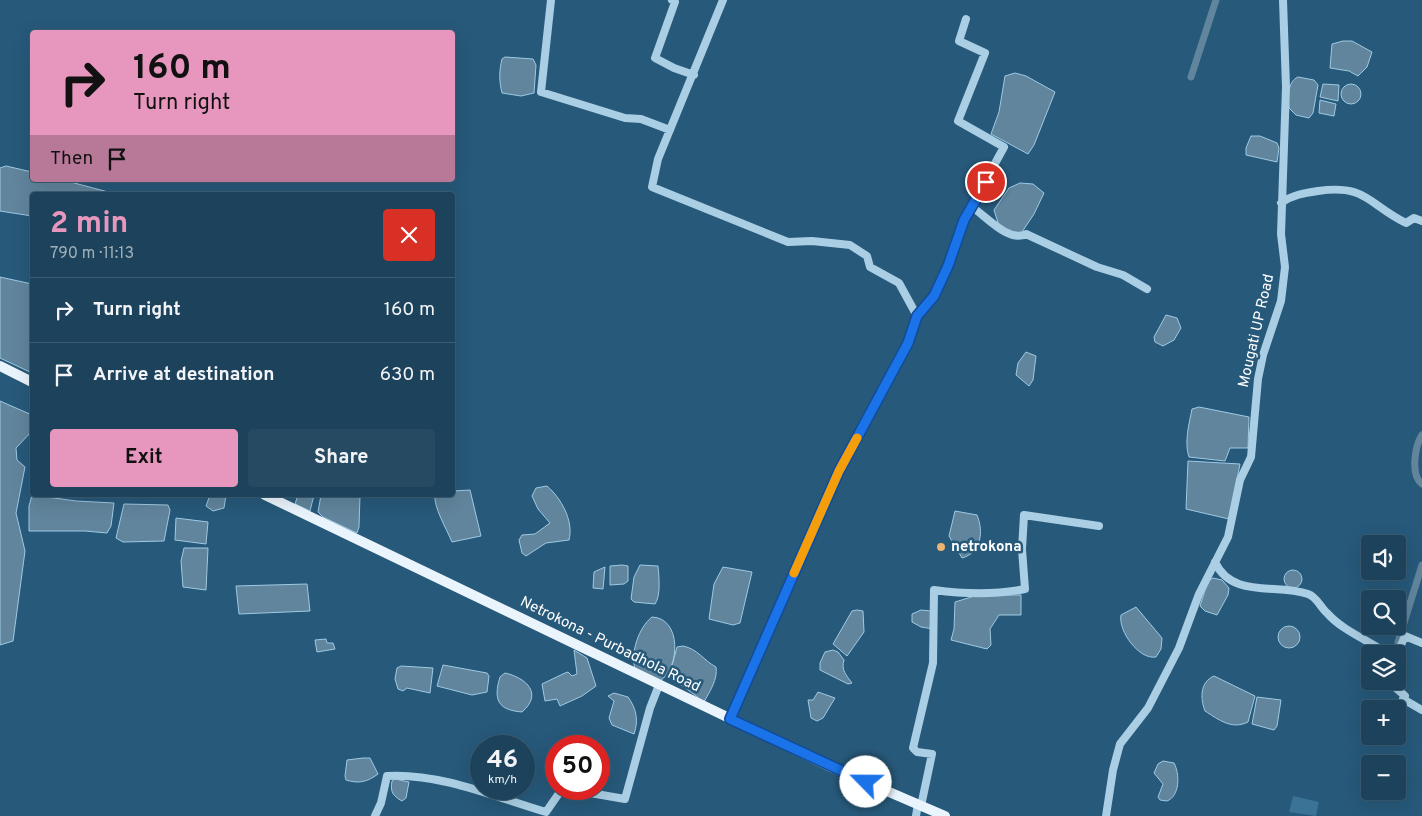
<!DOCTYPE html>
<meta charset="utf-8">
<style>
body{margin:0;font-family:Overpass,sans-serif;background:#254a62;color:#f1f3f6;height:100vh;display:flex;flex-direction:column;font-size:19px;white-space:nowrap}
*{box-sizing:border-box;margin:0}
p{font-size:16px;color:#a0b0bb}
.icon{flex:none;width:28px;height:28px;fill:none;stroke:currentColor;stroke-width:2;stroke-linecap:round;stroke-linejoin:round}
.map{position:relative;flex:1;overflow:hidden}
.details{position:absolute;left:30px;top:192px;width:425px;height:305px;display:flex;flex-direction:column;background:#1d435c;border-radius:5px;box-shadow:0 5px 20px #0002,0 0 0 1px #3b5c72}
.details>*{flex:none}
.hud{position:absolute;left:30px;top:30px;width:425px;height:152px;border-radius:5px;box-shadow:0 5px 20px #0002,0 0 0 1px #3b5c72;background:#e797bd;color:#111;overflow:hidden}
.fabs{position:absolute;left:1361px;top:535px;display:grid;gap:10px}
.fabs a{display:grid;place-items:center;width:45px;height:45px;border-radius:5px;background:#1d435c;box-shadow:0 5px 20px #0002,0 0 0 1px #3b5c72;font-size:25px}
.speed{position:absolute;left:470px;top:735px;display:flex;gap:10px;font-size:25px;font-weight:700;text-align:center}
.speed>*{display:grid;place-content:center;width:65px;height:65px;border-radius:50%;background:#1d435c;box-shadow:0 5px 20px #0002,0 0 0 1px #3b5c72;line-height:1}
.speed small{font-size:12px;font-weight:400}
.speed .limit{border:8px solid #d22;background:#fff;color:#111}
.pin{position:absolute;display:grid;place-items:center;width:42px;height:42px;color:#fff;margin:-21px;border:2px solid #fff;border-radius:50%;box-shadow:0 1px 5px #0007}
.me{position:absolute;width:55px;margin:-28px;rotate:293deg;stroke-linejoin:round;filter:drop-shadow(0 0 4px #0008)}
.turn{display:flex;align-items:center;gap:18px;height:105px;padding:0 20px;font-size:22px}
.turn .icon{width:65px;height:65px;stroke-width:2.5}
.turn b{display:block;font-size:35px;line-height:42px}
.then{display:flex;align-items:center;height:48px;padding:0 20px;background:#0003;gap:10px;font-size:19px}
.round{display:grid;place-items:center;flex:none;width:52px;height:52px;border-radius:5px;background:#254a62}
.summary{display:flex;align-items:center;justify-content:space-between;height:85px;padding:0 20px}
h1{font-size:30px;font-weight:700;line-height:38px;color:#e797bd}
.cta{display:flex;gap:10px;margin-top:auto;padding:10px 20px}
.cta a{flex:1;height:58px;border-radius:5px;background:#e797bd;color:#111;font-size:20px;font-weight:700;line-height:58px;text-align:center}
.cta a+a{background:#254a62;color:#f1f3f6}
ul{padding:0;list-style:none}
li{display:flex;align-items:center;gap:15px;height:65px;padding:0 20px;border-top:1px solid #3b5c72}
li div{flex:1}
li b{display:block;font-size:19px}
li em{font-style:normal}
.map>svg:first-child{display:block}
</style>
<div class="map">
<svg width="1422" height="816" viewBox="0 0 1422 816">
<rect width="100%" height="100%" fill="#27597a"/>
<!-- green -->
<path fill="#3b7397" d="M1293,796L1319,802L1316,816L1289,812Z"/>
<!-- water -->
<path fill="#61859d" stroke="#9fcae4" d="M1343,41H1352L1372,52L1367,67L1358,76L1349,71L1330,68L1332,44Z
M505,57L533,59L536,65L534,93L521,96L502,93C499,81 499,71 502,59Z
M1015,73L1026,76L1055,92L1034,145L1028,154L991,134L999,112L1005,76Z
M1298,77L1314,80L1318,85L1313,113L1309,118L1296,115L1289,108C1288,98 1287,82 1298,77Z
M1341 94a10 10 0 1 1 20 0a10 10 0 1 1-20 0Z
M1323,84L1339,85L1338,101L1320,97Z
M1320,100L1336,104L1334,116L1319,113Z
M1251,136H1260L1277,143L1279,148L1277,162L1246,155V148Z
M6,166L32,172V180H63L112,193L111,195H32V216L0,211V168Z
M1020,183L1033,184L1044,193L1034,214L1020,235L999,226L994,210L1009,188Z
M0,277L32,284V373L0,358Z
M1166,315L1177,318L1181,328L1174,340L1163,346L1155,342L1154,337Z
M1026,352L1036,356L1033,380L1029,386L1016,375L1018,363Z
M0,401L32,415V431L16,448L17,460L25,467L16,513L25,551L13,641L0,645Z
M1199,407L1249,417L1248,448H1230L1225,461L1189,457C1184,443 1189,424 1192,409Z
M1188,461L1240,464L1229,519L1186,509Z
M547,486C561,498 574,521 569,540L546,543L526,556L522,553L519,540L522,535L535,534L550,523L538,509L532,496L536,488Z
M470,490L481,536L452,542C447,530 433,506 435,495H452L453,491Z
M32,495L76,501L114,503L111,526L107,533L85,531H29V506Z
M210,495H226L224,508L213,511L206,506Z
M298,495H314L310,511L295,504Z
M321,495H360L359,527L357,533L323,517L318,512Z
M124,504L168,505L170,510L164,541L123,542L116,538Z
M955,511L977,515C984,532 981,553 962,558L949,536Z
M176,518L208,522L206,544L175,540Z
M184,548H208L206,590L183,587L181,561Z
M622,565L628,566V581L624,584L610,585V566Z
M640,565L658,566C659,576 661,596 655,604L634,602L631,599L634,577Z
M605,567L603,589L593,588L594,572Z
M723,567L752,572L740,623L733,625L709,619L714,584Z
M1284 579a9 9 0 1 1 18 0a9 9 0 1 1-18 0Z
M1213,578L1222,580L1229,588L1228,595L1217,615L1205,611L1200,606L1208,581Z
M307,584L310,611L239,614L236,586Z
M978,595H1021V615H999L990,629L991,645L987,649L951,640L954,629L955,602Z
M1136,607L1162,638L1161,649L1156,657C1139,660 1118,631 1121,615Z
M857,610L863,611L864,632L847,656L833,644L852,611Z
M921,610L931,611L933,629L921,627L912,622V614Z
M652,617C682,618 680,668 660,681L635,669C630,653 639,627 652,617Z
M1278 637a11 11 0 1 1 22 0a11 11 0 1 1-22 0Z
M326,639L327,643H333L335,649L317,652L315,640Z
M683,646C698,649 703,660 716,667C718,679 710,691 704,702L672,678L670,673L677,647Z
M574,650L587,658L596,686L582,696L560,706L557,699L545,701L542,684L565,673L568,672L572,676L577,674Z
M833,650L838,652L844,660C841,670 846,675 852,683L848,684L820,670V663L825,652Z
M443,665L487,673L489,676L487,692L472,695L437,686Z
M401,666L433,668L430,693L407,688L403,691L398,689L395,679L397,668Z
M505,673C527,678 543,694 522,712C498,710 493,700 500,677Z
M1214,676L1255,696L1248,722C1232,730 1219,720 1205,711C1200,698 1200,682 1214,676Z
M818,692L835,698L823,718L817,721L811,718L808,700H813Z
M614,693L628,697C636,708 639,720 634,734L612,725L609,718L614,701L608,696Z
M1257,697L1281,700L1277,726L1274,730L1252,724Z
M363,758H370L378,774C367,782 359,784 346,780L345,776L347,760Z
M1163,761L1174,763C1180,774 1180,796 1167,801L1160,800L1158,797L1163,784L1154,773L1158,764Z
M395,779L409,782L406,798L402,801C393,796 390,792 392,781Z"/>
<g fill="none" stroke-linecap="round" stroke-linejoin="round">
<!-- canal -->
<path stroke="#61859d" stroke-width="7" d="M1191,77L1216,0
M1422,435C1415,446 1410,475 1422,484
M1398,642L1422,565"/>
<!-- minor -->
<path stroke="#aacee3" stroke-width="8" d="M551,0L541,92L625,118L641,119L670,130
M672,0L675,2L655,58L674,68L694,75
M723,0L658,159L652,187L788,242L812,241L850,245L867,256L870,267L899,283L917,316
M1281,203C1292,195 1304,193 1318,191C1366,184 1368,204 1406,223L1414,218L1422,221
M972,207C987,217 1009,243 1026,234L1097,267L1123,275L1147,289
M1215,562C1232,599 1277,583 1308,594C1317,597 1320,607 1327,613C1343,631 1368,640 1388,654
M1397,654L1405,636L1422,643
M1388,681L1405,696L1403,699L1422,710
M730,719L839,471L908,343L917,316L934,296L948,265L964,220L1004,147L958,121L985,53L959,41L966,19
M567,789L625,799L650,708L659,685
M921,806L932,754L917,752L913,748L933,663L934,590C964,594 995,595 1025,589L1022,549L1024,515L1099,526
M375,816L381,803L387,776C441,773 495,797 546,812L562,789
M916,816L918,804
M1106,816L1113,770L1120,744L1148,708L1179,648L1199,594L1228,537L1240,480L1251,457L1258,379L1263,355L1281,301L1285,267L1281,234L1286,87L1283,0"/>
<!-- major -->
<path stroke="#eaf4fc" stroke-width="10" d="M0,366L32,382
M265,495L831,767L945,816"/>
</g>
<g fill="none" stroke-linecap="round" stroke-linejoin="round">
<!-- route casing -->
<g stroke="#114b97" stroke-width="12">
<path id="route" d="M866,782L730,719L839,471L908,343L917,316L934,296L948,266L964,220L986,182"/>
</g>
<!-- route -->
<use href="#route" stroke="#1a73e8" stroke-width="9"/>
<!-- slow -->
<path stroke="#f59e0b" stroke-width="9" d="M794,573L839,471L857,438"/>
</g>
<!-- markers -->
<circle fill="#ebb470" stroke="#27597a" stroke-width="2" cx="941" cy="547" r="5"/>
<g text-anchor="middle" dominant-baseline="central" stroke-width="5" stroke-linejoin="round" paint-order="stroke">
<!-- street labels -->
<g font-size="15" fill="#fff" stroke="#27597a">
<text transform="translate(1257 331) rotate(-77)">Mougati UP Road</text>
<text transform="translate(610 645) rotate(26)">Netrokona - Purbadhola Road</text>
</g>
<!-- poi labels -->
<g font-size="15" font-weight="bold" fill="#fff" stroke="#27597a" text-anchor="start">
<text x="951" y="547">netrokona</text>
</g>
</g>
</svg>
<div class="fabs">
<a><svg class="icon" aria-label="sound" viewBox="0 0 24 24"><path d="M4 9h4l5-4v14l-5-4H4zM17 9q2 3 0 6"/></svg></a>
<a><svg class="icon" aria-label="search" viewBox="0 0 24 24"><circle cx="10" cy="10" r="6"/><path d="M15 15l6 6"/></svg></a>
<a><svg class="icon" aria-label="layers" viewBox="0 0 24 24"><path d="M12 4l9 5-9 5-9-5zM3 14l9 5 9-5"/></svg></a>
<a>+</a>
<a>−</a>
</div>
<div class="speed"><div>46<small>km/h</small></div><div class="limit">50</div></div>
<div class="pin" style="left:986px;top:182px;background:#d93025"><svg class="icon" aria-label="arrive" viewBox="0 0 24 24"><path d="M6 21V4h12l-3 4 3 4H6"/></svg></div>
<svg class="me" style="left:866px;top:782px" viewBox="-20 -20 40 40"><circle r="19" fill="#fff"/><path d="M0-13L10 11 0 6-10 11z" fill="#1a73e8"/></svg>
<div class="hud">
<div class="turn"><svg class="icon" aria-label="right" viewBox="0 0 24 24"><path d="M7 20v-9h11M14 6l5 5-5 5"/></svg><div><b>160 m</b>Turn right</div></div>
<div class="then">Then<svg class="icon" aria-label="arrive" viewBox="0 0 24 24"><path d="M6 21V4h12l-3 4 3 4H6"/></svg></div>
</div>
<section class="details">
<div class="summary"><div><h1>2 min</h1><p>790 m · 11:13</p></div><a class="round" style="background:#d93025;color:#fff"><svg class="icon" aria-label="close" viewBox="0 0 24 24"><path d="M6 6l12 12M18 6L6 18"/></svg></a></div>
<ul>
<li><svg class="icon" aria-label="right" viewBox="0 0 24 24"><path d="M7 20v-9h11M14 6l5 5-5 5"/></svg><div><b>Turn right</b></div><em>160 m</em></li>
<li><svg class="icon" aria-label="arrive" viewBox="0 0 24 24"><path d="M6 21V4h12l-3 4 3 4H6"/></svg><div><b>Arrive at destination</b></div><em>630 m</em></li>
</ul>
<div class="cta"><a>Exit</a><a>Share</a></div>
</section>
</div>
